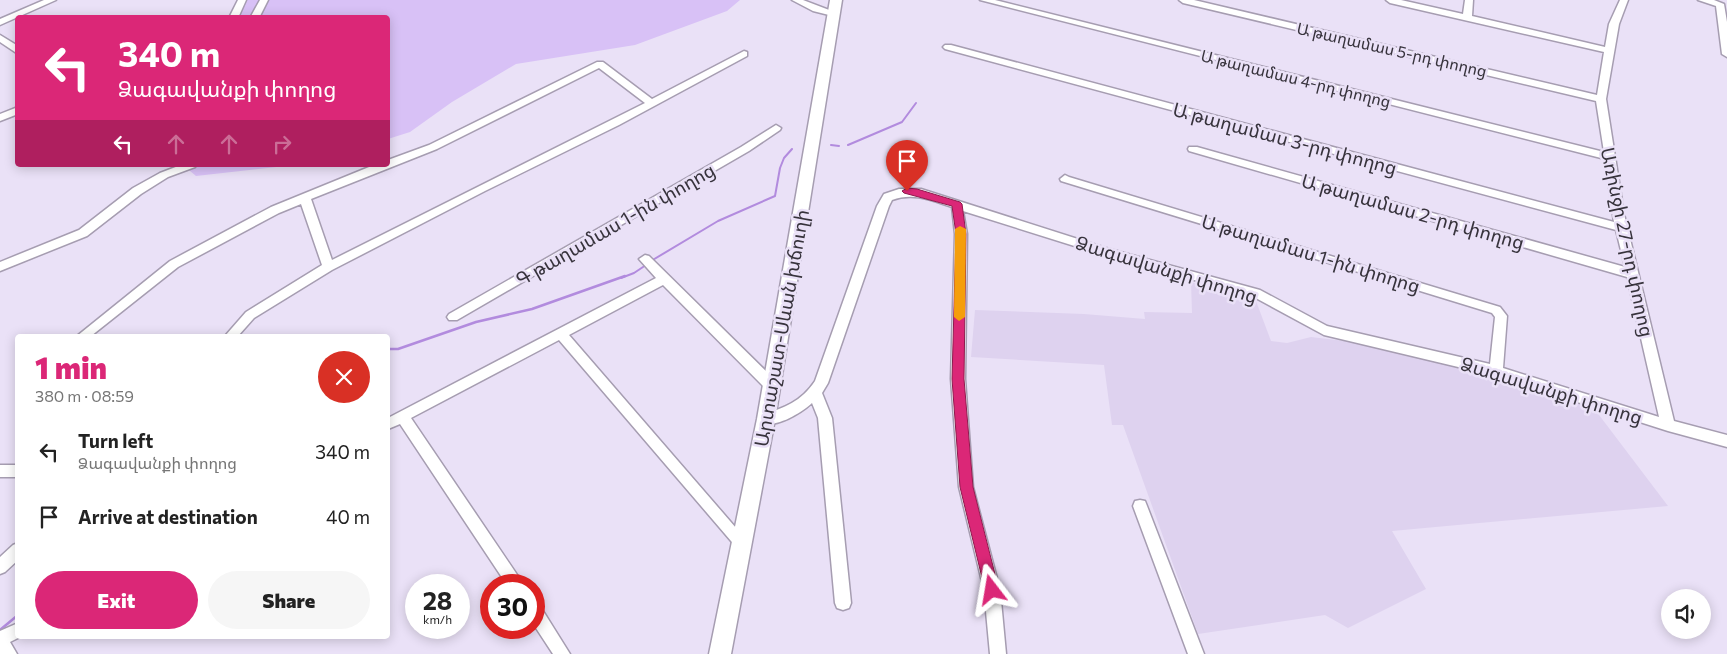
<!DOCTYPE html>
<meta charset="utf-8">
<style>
body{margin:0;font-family:Commissioner,"Noto Sans Armenian",sans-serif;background:#f6f6f6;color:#222;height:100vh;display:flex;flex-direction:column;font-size:19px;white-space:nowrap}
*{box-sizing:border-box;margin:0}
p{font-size:16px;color:#767676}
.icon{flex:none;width:28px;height:28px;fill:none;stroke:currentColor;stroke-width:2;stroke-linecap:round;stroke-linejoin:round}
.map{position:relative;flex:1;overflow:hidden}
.sheet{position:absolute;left:15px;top:334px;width:375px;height:305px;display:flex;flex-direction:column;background:#fff;border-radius:5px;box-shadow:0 2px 12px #0003}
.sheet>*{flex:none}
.top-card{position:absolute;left:15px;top:15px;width:375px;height:152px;border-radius:5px;box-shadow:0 2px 12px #0003;background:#db2777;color:#fff;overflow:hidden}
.buttons{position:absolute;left:1661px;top:589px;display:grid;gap:10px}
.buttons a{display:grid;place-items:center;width:50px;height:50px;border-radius:50%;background:#fff;box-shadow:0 2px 12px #0003;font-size:25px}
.speed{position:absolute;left:405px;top:574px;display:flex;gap:10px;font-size:25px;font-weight:700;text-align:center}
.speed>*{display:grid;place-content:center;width:65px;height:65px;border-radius:50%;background:#fff;box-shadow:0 2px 12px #0003;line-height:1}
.speed small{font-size:12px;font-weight:400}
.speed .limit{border:8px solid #d22;background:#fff;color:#111}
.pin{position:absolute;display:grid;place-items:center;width:42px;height:42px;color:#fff;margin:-51px -21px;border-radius:50% 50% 50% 0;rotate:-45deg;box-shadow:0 0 5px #0007}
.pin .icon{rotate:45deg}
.me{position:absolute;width:55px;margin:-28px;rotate:346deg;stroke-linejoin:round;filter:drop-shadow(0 0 4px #0008)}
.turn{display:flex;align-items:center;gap:18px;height:105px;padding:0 20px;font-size:22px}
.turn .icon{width:65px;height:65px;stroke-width:2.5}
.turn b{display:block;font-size:35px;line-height:42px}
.lanes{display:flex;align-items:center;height:48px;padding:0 20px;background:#0003;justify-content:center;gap:25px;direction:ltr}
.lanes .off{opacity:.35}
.round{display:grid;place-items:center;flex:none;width:52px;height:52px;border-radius:26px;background:#f6f6f6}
.summary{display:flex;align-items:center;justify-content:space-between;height:85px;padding:0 20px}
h1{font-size:30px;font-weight:800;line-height:38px;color:#db2777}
.button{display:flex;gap:10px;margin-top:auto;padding:10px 20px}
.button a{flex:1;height:58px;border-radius:30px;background:#db2777;color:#fff;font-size:20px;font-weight:800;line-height:58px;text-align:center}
.button a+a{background:#f6f6f6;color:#222}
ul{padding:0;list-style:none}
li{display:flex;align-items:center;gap:15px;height:65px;padding:0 20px}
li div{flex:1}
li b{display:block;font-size:19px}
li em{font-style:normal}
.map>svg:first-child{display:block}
</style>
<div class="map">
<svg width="1727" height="654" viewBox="0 0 1727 654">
<rect width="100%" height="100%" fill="#eae1f7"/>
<!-- built -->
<path fill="#ded2ef" d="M1191,282L1256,301L1271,341L1287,343L1311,337L1370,344L1443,361L1545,389L1593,407L1668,506L1392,531L1426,589L1348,628L1325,615L1198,634L1123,425H1112L1104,365L971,357L975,310L1084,314L1145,319L1144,312L1192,313Z"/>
<!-- green -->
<path fill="#d8c1f6" d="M246,0H740L727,11L635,45L516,64L452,102L410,132L388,139V18H238Z
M183,165H294L196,176Z"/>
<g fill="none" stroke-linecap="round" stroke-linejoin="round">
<!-- stream-far1 -->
<path stroke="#b28bde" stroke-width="2" d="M831,145L839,146
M848,145L902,122L916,103
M651,261L718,221L775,196L780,168L784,158L792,149
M621,278L634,273L646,265"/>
<!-- stream -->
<path stroke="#b28bde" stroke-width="2.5" d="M388,349H398L476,322L532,309L625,276
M0,630L18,615"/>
<!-- minor casing -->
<g stroke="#a69db1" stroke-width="3">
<path id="minor" d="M44,0H56L0,25V19Z
M238,0H246L238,18H229Z
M260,0H268L259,18H250Z
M792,0H803L837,13L833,16L813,11Z
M980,0H995L1604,152L1596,101L1183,3L1179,0H1194L1597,95L1604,52L1390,3L1386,0H1401L1463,14L1465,0H1473L1472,16L1605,47L1609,24L1620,0H1628L1619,24L1606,99L1624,214L1674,421L1727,435V447L1668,431L1496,376L1324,335L1252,296L1100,254L963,211L967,234L965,379L973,487L1000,590L1006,654H990L984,590L959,487L951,379L955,234L952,207C931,200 913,192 892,200L889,206L828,383L822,393L832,418L851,603L849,608L843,610L837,608L835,603L818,418L812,403C801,413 777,428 761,423L759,419L761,415C784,408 801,402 815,381L877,206L884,194L899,189H921L1106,248L1260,290L1327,326L1490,364L1495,317L1492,313L1061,181L1060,179L1065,175L1069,177L1500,307L1507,316L1503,368L1659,417L1627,277L1189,151L1188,149L1189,147H1197L1625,267L1616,230L945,49L943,47L945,45H951L1614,222L1605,159Z
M1698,0H1714L1724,4L1727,22V57L1722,54L1716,6Z
M0,35L18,46V54L0,42Z
M744,51L747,52V56L619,125L485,191L332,270L254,318L238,336H225L246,312L322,265L301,204L279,213L178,267L91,336H77L170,261L271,207L374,165H388V160L429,145L597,62H603L652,99ZM599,68L645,103L332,260L311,199L437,149Z
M18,107V114L0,121V114Z
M776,125L781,128L780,130L749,151L457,320H449L447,317L449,314L741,147Z
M181,165H196L195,167L168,177L141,194L87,236L0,271V262L79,230L133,188L160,173Z
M645,255L649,256L776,381L778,385L776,389L771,390L766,389L663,285L569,335L749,543L747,548L742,550L737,548L559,340L411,418L524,585H507L400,424L388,429V418L656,278L639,259Z
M0,465H18V477H0Z
M1140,500L1145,501L1147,506L1204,654H1188L1133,506L1135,501Z
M18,543V560L5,572L0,574V557L13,545Z
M534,604L540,606L570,654H553L534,625Z
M18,623V636H22L10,642L17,654H0V631Z"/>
</g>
<!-- major casing -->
<g stroke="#a69db1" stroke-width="3">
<path id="major" d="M830,0H842L775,419L731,654H709L757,419Z"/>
</g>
<!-- minor -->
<use href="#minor" fill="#fff" fill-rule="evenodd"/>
<!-- major -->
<use href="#major" fill="#fff" fill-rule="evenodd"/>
</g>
<!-- route -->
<path fill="#db2777" stroke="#8e194d" d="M907,188L917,189L960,202L962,204L966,234L964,379L973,487L999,590L997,595L992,596L987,595L985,590L960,487L952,379L956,234L952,206L904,193L902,191Z"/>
<!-- slow -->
<path fill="#f59e0b" d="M960,226L966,229L965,317L959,321L954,317L955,229Z"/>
<g text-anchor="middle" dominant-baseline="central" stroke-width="5" stroke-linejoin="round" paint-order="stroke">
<!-- far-street labels -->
<g font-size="16" fill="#37333c" stroke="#eae1f7">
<text transform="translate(1392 49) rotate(13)">Ա թաղամաս 5-րդ փողոց</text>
<text transform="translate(1296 78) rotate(14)">Ա թաղամաս 4-րդ փողոց</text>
</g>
<!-- street labels -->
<g font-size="19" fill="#37333c" stroke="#eae1f7">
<text transform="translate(1285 138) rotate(15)">Ա թաղամաս 3-րդ փողոց</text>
<text transform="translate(1413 211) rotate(16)">Ա թաղամաս 2-րդ փողոց</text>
<text transform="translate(615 224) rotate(-30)">Գ թաղամաս 1-ին փողոց</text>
<text transform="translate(1628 242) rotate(78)">Առինջի 27-րդ փողոց</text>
<text transform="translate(1311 253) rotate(17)">Ա թաղամաս 1-ին փողոց</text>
<text transform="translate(1167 269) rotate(17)">Ձագավանքի փողոց</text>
<text transform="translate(781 328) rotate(-80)">Արտաշատ-Սևան խճուղի</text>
<text transform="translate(1552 390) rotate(17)">Ձագավանքի փողոց</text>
</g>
</g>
</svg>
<div class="buttons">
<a><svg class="icon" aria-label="sound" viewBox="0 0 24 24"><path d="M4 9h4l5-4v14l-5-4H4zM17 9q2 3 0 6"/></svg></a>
</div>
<div class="speed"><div>28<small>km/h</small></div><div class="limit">30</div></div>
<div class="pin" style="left:907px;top:191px;background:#d93025"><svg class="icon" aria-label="arrive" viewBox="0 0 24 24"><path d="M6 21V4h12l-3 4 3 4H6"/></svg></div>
<svg class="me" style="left:992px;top:590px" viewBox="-20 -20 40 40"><path d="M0-17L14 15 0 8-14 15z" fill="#db2777" stroke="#fff" stroke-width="4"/></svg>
<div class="top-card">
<div class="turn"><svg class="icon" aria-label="left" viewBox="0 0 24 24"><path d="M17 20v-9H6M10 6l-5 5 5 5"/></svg><div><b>340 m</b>Ձագավանքի փողոց</div></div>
<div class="lanes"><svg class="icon" aria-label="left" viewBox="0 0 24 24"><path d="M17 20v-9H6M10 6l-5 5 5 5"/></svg><svg class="icon off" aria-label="ahead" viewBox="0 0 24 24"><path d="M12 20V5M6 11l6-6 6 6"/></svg><svg class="icon off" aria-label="ahead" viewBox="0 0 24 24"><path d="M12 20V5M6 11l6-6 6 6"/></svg><svg class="icon off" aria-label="right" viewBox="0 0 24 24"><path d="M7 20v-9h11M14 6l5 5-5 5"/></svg></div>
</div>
<section class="sheet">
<div class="summary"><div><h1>1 min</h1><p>380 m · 08:59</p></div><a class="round" style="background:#d93025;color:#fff"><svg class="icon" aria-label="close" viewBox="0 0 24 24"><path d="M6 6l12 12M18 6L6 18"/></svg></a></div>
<ul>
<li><svg class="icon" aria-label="left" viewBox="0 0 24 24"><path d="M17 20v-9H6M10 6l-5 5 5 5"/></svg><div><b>Turn left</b><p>Ձագավանքի փողոց</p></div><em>340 m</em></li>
<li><svg class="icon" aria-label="arrive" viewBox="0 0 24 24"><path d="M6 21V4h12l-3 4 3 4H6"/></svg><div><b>Arrive at destination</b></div><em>40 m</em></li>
</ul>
<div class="button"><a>Exit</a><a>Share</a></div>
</section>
</div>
